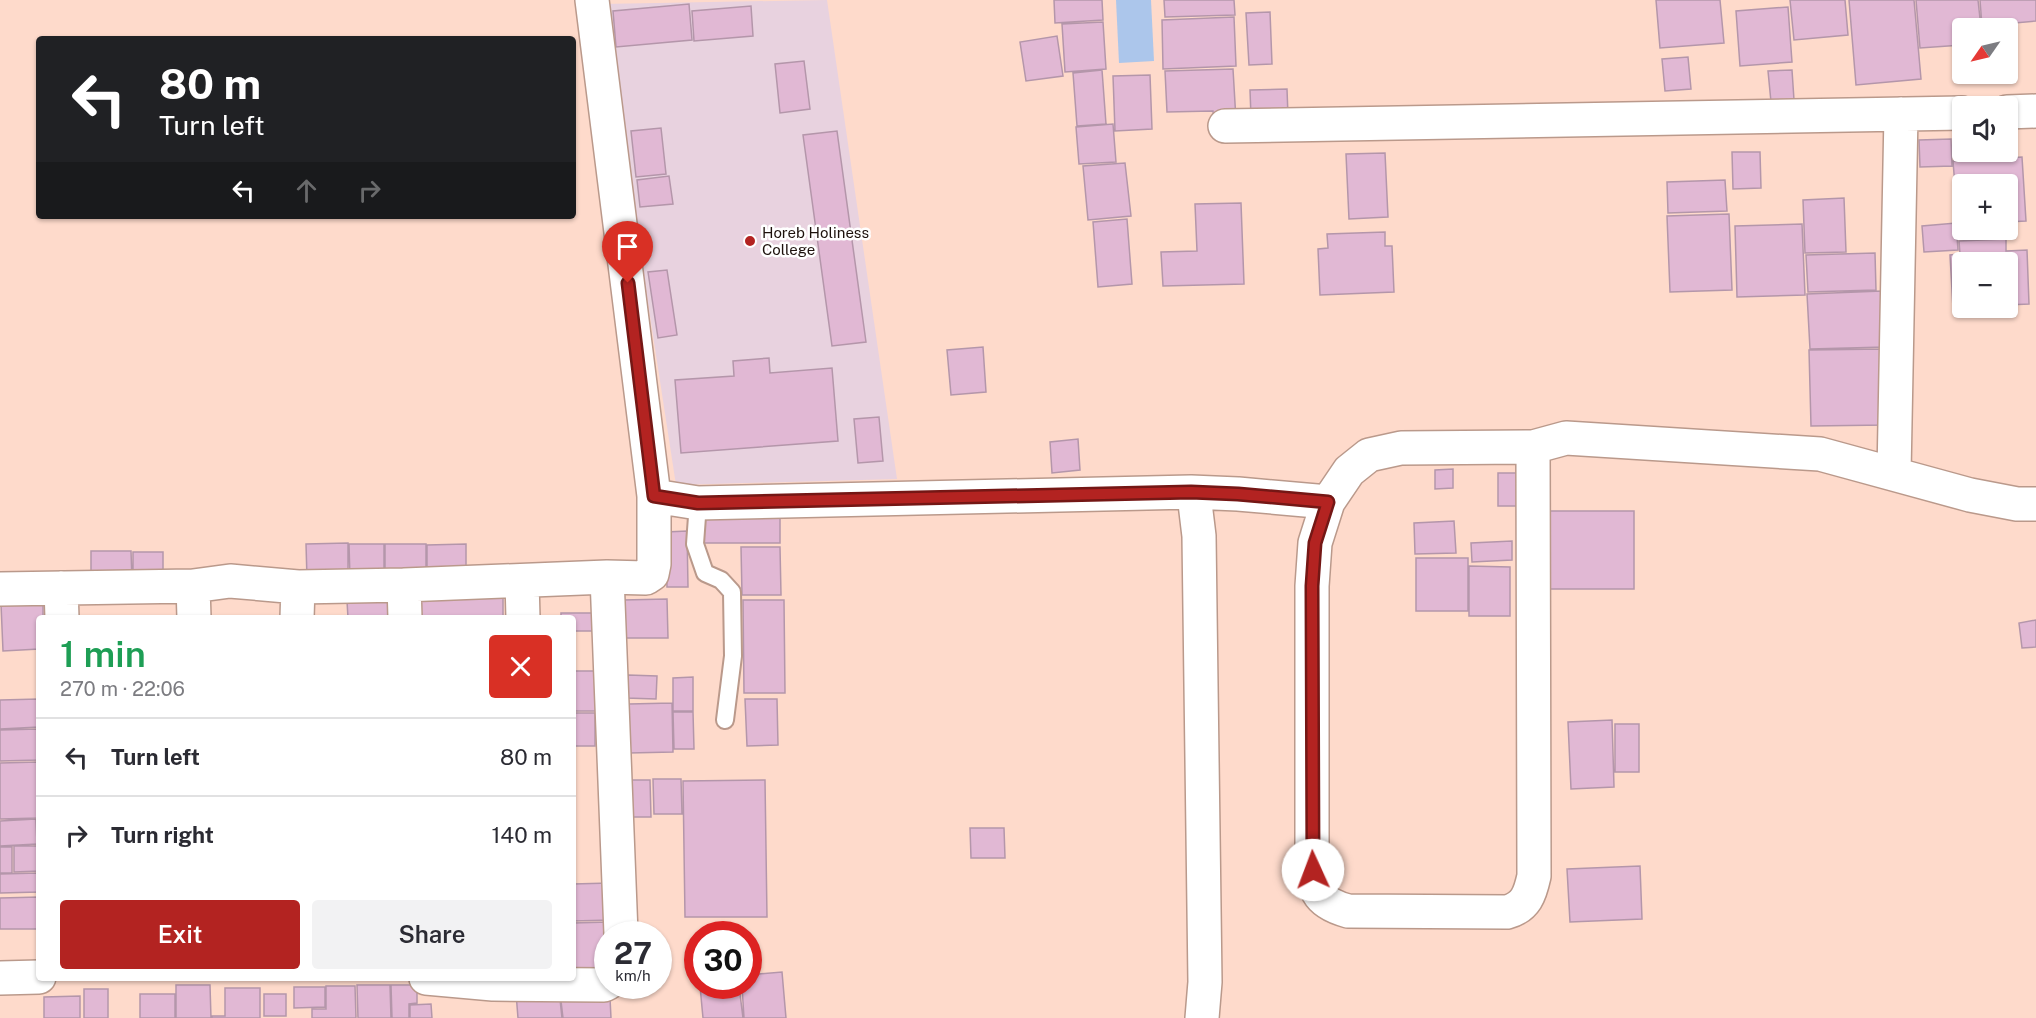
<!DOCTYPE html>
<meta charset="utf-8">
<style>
body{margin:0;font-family:"Public Sans",sans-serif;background:#f2f2f3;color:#2b2b33;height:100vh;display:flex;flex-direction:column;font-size:22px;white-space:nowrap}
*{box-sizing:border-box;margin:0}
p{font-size:20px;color:#7c7c81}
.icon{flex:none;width:33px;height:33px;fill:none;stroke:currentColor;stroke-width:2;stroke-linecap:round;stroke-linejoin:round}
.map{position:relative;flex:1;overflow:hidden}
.side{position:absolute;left:36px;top:615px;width:540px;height:366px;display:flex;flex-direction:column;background:#fff;border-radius:6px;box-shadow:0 2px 4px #0004}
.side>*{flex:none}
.hud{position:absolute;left:36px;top:36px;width:540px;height:183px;border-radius:6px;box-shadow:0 2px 4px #0004;background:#202124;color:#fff;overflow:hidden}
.needle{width:39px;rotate:236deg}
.controls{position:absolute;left:1952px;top:18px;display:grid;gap:12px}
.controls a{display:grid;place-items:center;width:66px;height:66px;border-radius:6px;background:#fff;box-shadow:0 2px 4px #0004;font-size:30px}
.speed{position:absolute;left:594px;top:921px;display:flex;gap:12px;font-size:30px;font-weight:700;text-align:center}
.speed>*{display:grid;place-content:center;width:78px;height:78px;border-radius:50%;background:#fff;box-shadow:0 2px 4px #0004;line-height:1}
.speed small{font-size:15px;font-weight:400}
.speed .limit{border:9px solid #d22;background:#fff;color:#111}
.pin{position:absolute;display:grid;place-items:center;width:51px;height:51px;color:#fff;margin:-62px -26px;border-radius:50% 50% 50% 0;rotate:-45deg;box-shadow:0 0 6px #0007}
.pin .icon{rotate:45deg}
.me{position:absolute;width:66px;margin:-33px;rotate:358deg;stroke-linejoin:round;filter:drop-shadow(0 0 4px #0008)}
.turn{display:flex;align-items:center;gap:21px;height:126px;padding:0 24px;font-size:27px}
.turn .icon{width:78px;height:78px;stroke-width:2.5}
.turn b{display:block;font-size:42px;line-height:51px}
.lanes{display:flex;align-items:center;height:57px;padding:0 24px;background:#0003;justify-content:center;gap:30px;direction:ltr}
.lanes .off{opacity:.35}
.round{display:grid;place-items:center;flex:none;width:63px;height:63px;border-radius:6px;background:#f2f2f3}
.overview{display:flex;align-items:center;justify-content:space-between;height:102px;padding:0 24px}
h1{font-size:36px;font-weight:600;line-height:45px;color:#1e9e55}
.primary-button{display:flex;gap:12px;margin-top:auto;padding:12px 24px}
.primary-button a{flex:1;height:69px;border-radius:6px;background:#b32321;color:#fff;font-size:24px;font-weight:600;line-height:69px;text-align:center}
.primary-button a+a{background:#f2f2f3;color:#2b2b33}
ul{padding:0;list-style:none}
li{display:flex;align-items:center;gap:18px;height:78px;padding:0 24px;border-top:2px solid #e1e1e2}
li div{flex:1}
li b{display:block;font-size:22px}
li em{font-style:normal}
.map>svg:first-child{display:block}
</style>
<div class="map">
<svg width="2036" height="1018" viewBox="0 0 2036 1018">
<rect width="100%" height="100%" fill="#fedacb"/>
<!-- education -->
<path fill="#e8d2df" d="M827,0L897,479L676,485L602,4Z"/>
<!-- water -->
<path fill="#acc6eb" d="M1116,0H1151L1154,61L1119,63Z"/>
<!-- building -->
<path fill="#e1b8d4" stroke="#b496aa" stroke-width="1.5" d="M1054,0H1102L1103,20L1055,23Z
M1164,0H1234L1235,15L1165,17Z
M1656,0H1720L1724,43L1660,48Z
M1790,0H1845L1848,35L1794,40Z
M1849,0H1914L1921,79L1856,85Z
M1916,0H1978L1981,28H1962V45L1920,48Z
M1980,0H2036V21L1982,26Z
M689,4L692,40L616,47L613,11Z
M751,6L753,36L694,41L692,11Z
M1788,7L1792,62L1740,66L1736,11Z
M1270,12L1272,64L1249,65L1246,13Z
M1234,17L1236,66L1163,69L1162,20Z
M1103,22L1106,69L1065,72L1062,24Z
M1057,36L1063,76L1026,81L1020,42Z
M1688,57L1691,89L1665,91L1662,59Z
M804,61L810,109L780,113L775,64Z
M1233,69L1236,120L1214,121L1213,111L1167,112L1165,71Z
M1102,70L1106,124L1077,126L1073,73Z
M1792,70L1794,100L1771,102L1768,71Z
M1150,75L1152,129L1115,131L1113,76Z
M1287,89L1288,116L1251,117L1250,90Z
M1113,124L1116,162L1079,164L1076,127Z
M661,128L666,174L636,177L631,131Z
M837,131L866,342L832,346L803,135Z
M1951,139L1952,166L1920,167L1919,140Z
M1732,152H1760L1761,188L1733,189Z
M1385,153L1388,217L1349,219L1346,154Z
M2022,157L2026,221L2007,222V184H1962V225H1958L1953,161Z
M1125,163L1131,216L1088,220L1083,166Z
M669,176L673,204L640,207L637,180Z
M1725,180L1727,211L1668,213L1667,182Z
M1844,198L1846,252L1805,253L1803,200Z
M1241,203L1244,284L1163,286L1161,252L1197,251L1195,204Z
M1729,214L1732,290L1670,292L1667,216Z
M1127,219L1132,284L1098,287L1093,222Z
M1956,223L1958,250L1924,252L1922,226Z
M1802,224L1805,295L1737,297L1735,226Z
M1385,232V246H1392L1394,292L1320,295L1318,249L1328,248L1327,234Z
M2006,239V251L2027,250L2029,304L2007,305V262H1962V307L1953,308L1950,255L1960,254L1959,241Z
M1875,253L1876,290L1808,292L1806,255Z
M667,270L677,335L658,338L648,272Z
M1882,291L1885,347L1810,349L1807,294Z
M983,347L986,392L951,395L947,350Z
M1884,349L1886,425L1811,426L1809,350Z
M769,358L770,373L832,368L838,441L681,453L675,380L734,376L733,361Z
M879,417L883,461L858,463L854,419Z
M1078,439L1080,470L1052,473L1050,442Z
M1453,469V488L1435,489V470Z
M1498,473H1517V506H1498Z
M1538,511H1634V589H1538Z
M699,516H780V543H700Z
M1454,521L1456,553L1415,554L1414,523Z
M687,531L688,587H667L666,532Z
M1512,541V560L1472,562L1471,543Z
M348,543V578H307L306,544Z
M349,544H384V577L350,578Z
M385,544H426V576H385Z
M466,544V574L427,575V545Z
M741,547H780L781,595H742Z
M91,551H131L132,580L91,581Z
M133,552H163V579L133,580Z
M1416,558H1468V611H1416Z
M1469,566L1510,567V616H1469Z
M415,595H503V618H415Z
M667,599L668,638H624L623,600Z
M743,600H784L785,693H744Z
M347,601H396V618H348Z
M43,602V618H39V649L3,651L1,604Z
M561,613H599V631H573V618H561Z
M2036,620V647L2022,648L2019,623Z
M573,671H602L603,711H573Z
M628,675L657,676L656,699L626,698Z
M693,677V711H673V678Z
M39,699V727L0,729V700Z
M745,699H777L778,745L747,746Z
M672,703L673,752L629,753V704Z
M673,712H693L694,749H674Z
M573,713H595V746H573Z
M1612,720L1614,787L1571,789L1568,722Z
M1615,724H1639V772H1615Z
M39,729V760L0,761V730Z
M39,762V818L0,819V763Z
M653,779H681L682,814H654Z
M630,780H650L651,817H631Z
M765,780L767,917H685L683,781Z
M36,819L37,844L0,846V821Z
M970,828H1004L1005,858H971Z
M14,846H39V871L14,872Z
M0,847H12V873H0Z
M1640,866L1642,919L1570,922L1567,869Z
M39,873V892L0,893V874Z
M610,883L611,920L573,921V884Z
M39,897V929H0V898Z
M609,922L608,972L573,973V923Z
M748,947H754L756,968H748Z
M782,972L786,1018H744L742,986H748V975Z
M176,985H210L211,1018H176Z
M357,985H390L391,1018H358Z
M391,985H417V1003L409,1004V1018H392Z
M326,986H355L356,1018H312V1009H326Z
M700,986H739L743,1018H703Z
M294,987H325V1007L294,1008Z
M225,988H260V1018H212V1016H225Z
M84,989H108V1018H84Z
M559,990L562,1018H518L516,993Z
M140,994H175V1018H140Z
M264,994H286V1016H264Z
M80,996V1018H44V997Z
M610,998L611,1018H563L561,1001Z
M431,1004L432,1018H410V1005Z"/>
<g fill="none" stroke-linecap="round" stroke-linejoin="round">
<!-- service casing -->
<g stroke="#ba998b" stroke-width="20">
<path id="service" d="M698,503L695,544L705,573L721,580L732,592L733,656L725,720"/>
</g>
<!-- minor casing -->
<g stroke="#ba998b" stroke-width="36">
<path id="minor" d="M592,0L654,496L698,503L1191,492L1195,503L1199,536L1205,982L1202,1018
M2007,112L2036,111
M1225,126L1962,113
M1533,447L1534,876C1530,894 1526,907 1507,912L1348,911C1315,902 1314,889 1312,857V586L1315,543L1328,502L1349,471L1369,455L1401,448Z
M1533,447L1566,438L1820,454L1970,495L2017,504H2036
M1894,473L1901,114
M1191,492L1238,494L1328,502
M607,577L621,934
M522,581L523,618
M404,585L405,618
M193,586L194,618
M61,588L62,618
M0,589L193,586L230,581L298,587L404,585L607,577L646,578L652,574L654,564V496
M297,618L298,587
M0,978L39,977
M426,978L493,984L604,985L608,983"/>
</g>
<!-- service -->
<use href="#service" stroke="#fff" stroke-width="16"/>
<!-- minor -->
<use href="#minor" stroke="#fff" stroke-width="33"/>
</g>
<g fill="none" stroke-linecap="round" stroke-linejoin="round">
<!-- route casing -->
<g stroke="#741715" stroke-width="15">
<path id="route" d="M628,283L654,496L698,503L1191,492L1238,494L1328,502L1315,543L1312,586L1313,870"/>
</g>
<!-- route -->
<use href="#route" stroke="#b32321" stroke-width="10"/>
</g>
<!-- markers -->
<circle fill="#b32321" stroke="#fff" stroke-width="2" cx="750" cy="241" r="6"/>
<g text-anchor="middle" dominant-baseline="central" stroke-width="5" stroke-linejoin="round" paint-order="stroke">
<!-- poi labels -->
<g font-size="15" fill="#1d110c" stroke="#fff" text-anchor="start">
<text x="762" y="232">Horeb Holiness<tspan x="762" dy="17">College</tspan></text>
</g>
</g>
</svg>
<div class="controls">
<a><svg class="needle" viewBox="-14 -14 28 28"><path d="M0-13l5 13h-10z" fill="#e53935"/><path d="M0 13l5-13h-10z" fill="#7c7c81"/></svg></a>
<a><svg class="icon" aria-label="sound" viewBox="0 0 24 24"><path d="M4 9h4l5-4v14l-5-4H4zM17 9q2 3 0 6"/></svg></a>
<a>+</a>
<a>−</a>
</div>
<div class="speed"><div>27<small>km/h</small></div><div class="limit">30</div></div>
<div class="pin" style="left:628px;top:283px;background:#d93025"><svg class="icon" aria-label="arrive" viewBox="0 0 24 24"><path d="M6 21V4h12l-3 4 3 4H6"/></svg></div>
<svg class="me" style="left:1313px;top:870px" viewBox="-20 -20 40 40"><circle r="19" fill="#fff"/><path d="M0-13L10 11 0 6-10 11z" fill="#b32321"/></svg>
<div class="hud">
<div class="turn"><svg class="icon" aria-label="left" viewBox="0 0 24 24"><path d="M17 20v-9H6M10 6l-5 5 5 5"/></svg><div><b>80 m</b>Turn left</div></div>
<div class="lanes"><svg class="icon" aria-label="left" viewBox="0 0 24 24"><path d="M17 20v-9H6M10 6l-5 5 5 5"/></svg><svg class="icon off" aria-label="ahead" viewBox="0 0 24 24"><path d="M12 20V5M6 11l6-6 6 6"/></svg><svg class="icon off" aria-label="right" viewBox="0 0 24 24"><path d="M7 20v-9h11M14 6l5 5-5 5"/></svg></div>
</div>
<section class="side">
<div class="overview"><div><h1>1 min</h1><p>270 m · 22:06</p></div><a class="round" style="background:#d93025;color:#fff"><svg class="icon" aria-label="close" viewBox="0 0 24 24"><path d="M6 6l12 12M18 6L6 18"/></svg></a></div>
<ul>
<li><svg class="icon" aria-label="left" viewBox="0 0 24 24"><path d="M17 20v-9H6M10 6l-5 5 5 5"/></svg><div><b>Turn left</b></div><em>80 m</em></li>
<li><svg class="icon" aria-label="right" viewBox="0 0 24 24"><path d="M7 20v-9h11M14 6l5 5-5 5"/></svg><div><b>Turn right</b></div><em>140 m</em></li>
</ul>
<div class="primary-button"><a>Exit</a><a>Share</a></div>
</section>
</div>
